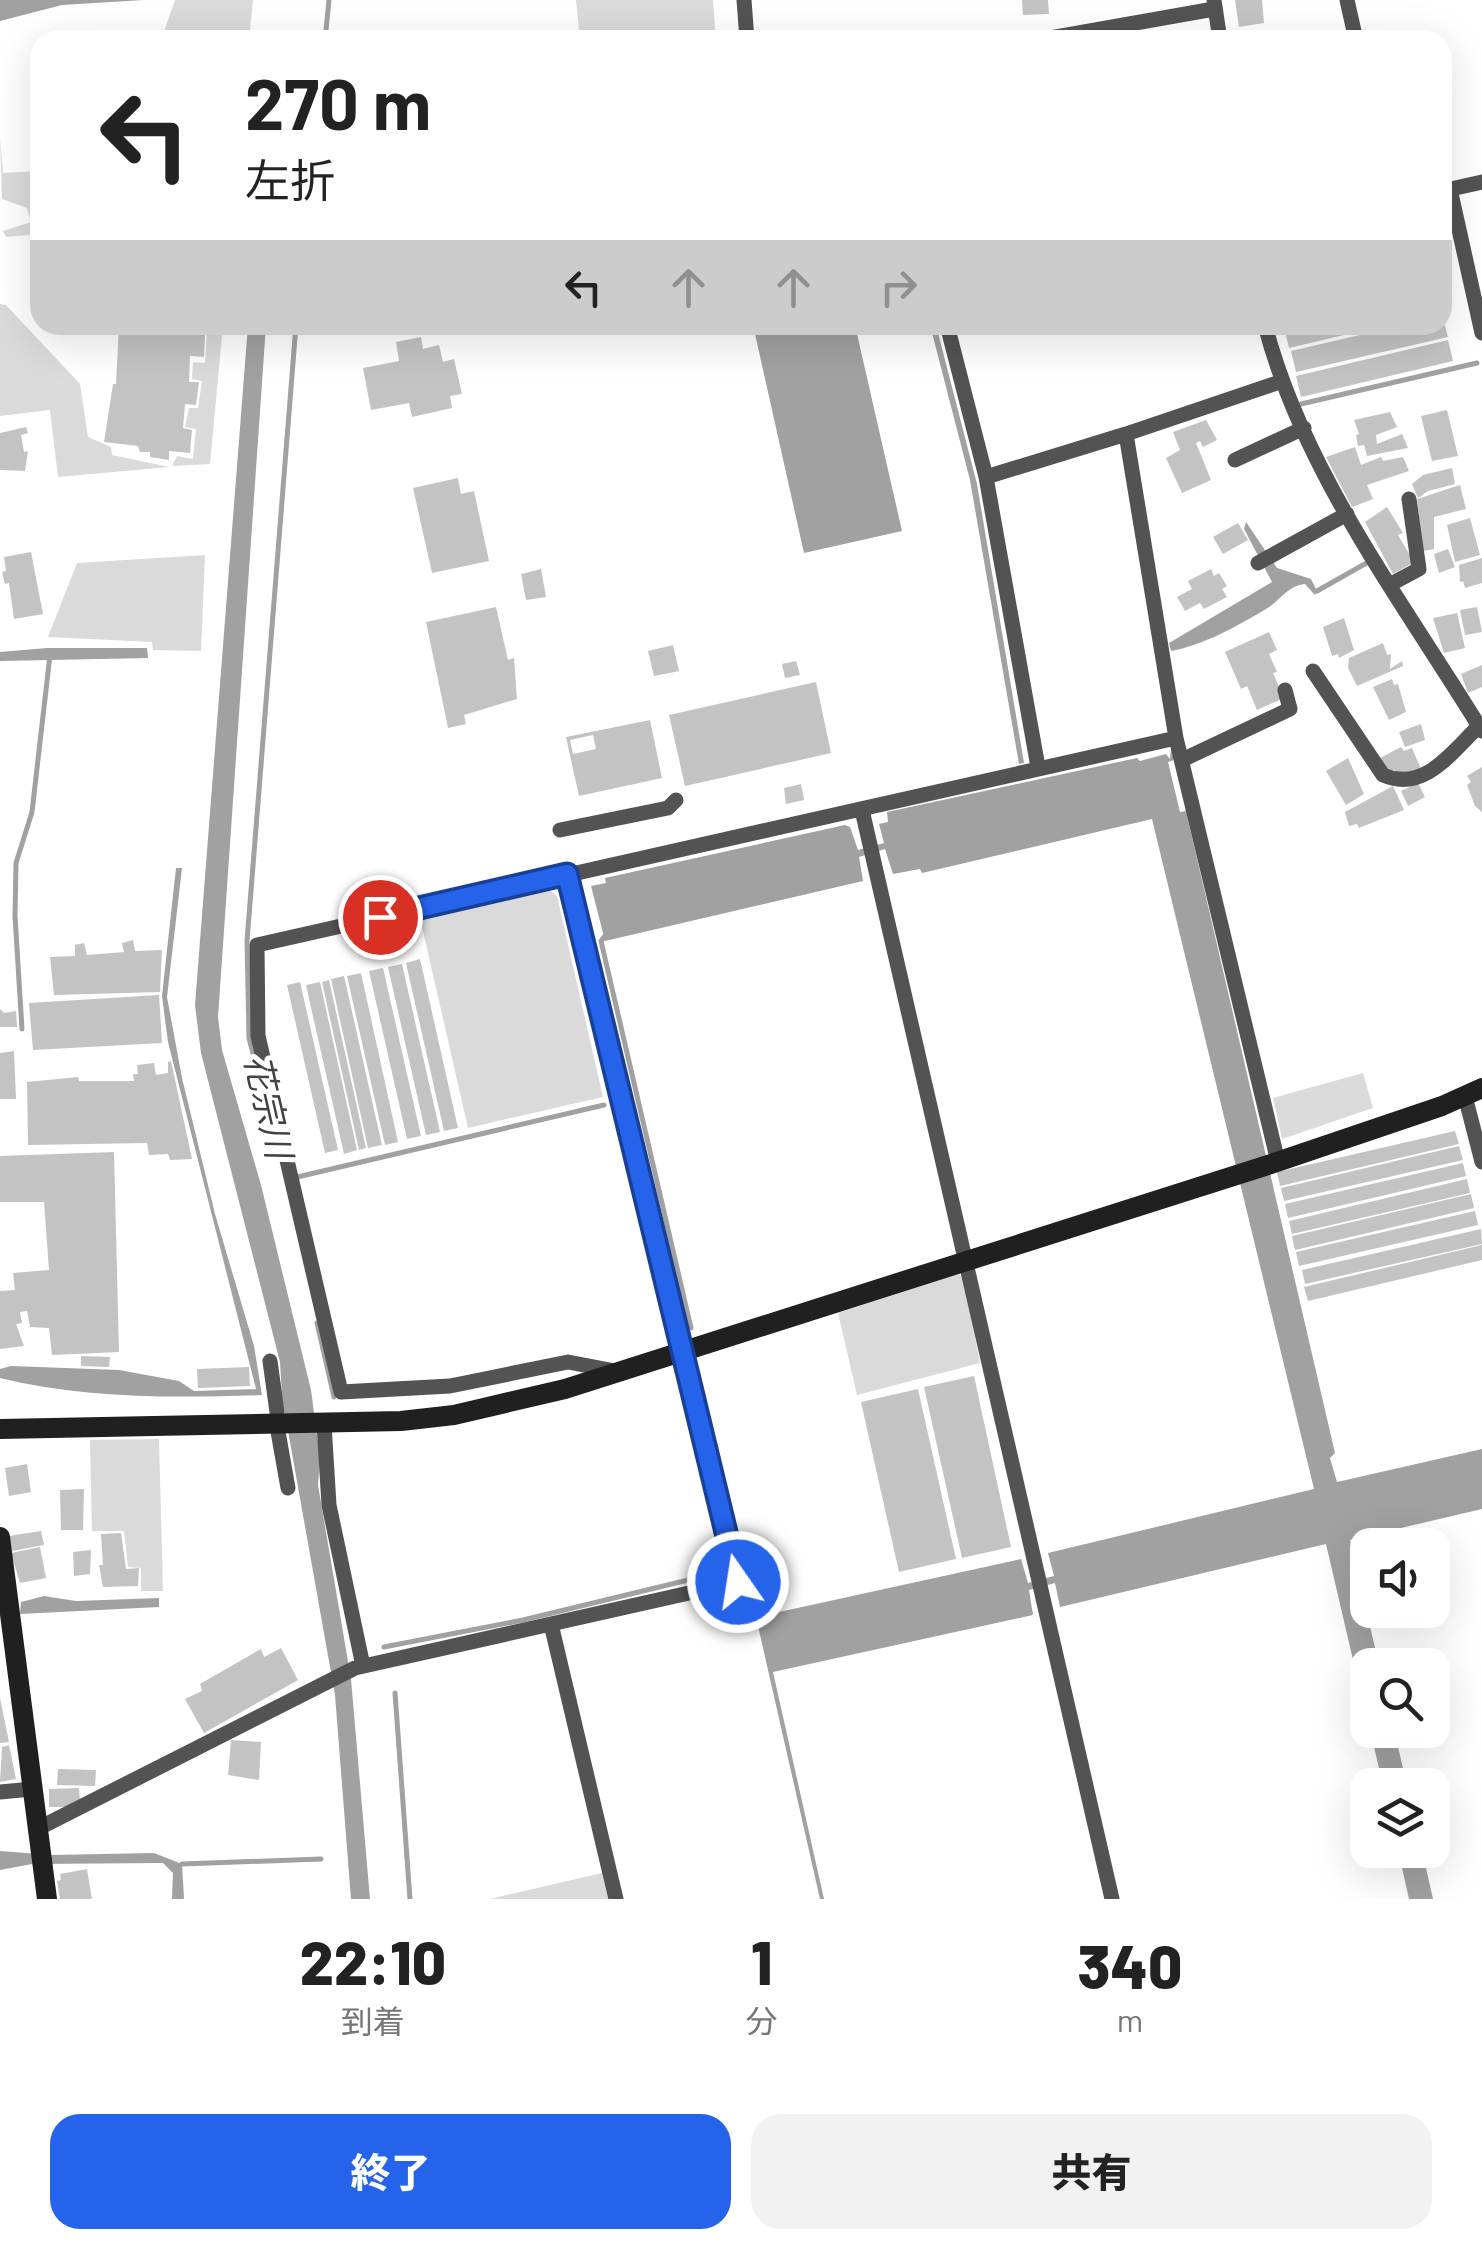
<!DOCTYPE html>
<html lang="ja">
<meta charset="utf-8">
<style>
body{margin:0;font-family:Barlow,"Noto Sans JP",sans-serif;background:#f2f2f2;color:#222;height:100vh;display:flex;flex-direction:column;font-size:38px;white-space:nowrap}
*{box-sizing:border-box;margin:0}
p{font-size:32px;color:#767676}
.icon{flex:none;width:55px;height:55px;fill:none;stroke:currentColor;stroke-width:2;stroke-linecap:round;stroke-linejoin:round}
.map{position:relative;height:1899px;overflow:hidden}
.details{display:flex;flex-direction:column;background:#fff;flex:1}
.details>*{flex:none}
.top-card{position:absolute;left:30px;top:30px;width:1422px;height:305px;border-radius:30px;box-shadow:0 10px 40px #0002;background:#fff;color:#222;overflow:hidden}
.controls{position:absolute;left:1350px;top:1528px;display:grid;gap:20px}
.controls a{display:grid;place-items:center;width:100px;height:100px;border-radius:20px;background:#fff;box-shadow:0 10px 40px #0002;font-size:50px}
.pin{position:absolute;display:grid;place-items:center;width:85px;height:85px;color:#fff;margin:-42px;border:5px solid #fff;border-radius:50%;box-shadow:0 2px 10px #0007}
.me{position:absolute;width:110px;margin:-55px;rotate:347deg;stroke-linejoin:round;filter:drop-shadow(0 0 8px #0008)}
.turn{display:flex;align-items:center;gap:35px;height:210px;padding:0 50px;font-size:45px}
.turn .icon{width:130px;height:130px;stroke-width:2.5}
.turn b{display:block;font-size:70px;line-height:85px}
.lanes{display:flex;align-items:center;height:95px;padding:0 50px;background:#0003;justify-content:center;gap:50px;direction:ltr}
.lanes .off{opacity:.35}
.eta{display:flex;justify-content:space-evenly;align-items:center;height:170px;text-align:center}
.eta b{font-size:60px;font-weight:800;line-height:70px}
.action{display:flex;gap:20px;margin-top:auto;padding:20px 50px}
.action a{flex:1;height:115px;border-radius:30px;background:#2563eb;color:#fff;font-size:40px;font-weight:800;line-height:115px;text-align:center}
.action a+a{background:#f2f2f2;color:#222}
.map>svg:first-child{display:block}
</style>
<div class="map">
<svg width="1482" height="1899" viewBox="0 0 1482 1899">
<rect width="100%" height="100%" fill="#fff"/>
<!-- green -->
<path fill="#dadada" d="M175,0H253L249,40H161Z
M576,0H713L716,40H580Z
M0,137L3,173L40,171V234L6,237L3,231L31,222L27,208L2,199Z
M0,304L6,305L80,384L88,437L111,447L112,455L169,467L58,477L50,410L0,416Z
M146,325H223L210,464L172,466L177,456L193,459L196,429L185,427L189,408H198L202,381L192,379L193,362L205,363L207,331Z
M205,555L201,651L153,650L152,642L48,637L77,563Z
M549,890L557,896L603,1097L468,1128L420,918Z
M1363,1073L1373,1108L1282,1139L1273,1098Z
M955,1275H960L966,1289L980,1363L857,1395L838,1313Z
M159,1439L163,1591H141V1568L128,1567L124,1531H92L90,1440Z
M602,1873L608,1899H490Z"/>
<!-- water -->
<path fill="#a1a1a1" d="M0,0H144L62,5L0,21Z
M248,325H266L218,1017L222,1050L261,1185L311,1390L320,1458L318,1485L351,1679L370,1899H351L335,1695L282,1397L280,1362L201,1053L195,1005Z
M753,325H855L902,531L804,553Z
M930,325H936L977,484L1024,763L1019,764L970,480Z
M1246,522L1277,568L1311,579L1317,591L1315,595L1305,584C1287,586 1281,600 1266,609C1237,626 1204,645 1171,651L1169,643L1272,582L1244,529Z
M47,648H147L148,658L0,661V652Z
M1171,748L1174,760L1168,762L1180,812L1186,811L1335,1453L1330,1458L1337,1482L1482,1449V1509L1350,1540L1379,1665H1368L1367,1720L1326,1544L1060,1607L1055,1583L1029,1590L1033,1615L773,1672L824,1899H820L756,1617L1021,1559L1028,1583L1054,1576L1048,1553L1314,1489L1152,819L922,873L920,869L893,874L885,849L859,857L863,881L605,941L591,886L606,883L605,878L845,825L850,827L858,850L884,843L879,824L888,822L887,812L1137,758L1140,761L1166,754L1170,759Z
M176,868H182L167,997L182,1078L215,1214L254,1346L262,1395C176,1398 84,1399 0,1378V1369L11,1366L119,1370L179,1381L194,1391L256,1389L168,1042L162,996Z
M44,1596L76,1601L159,1598V1607L20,1614L21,1602Z
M1370,1730H1394L1407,1785H1383Z
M1398,1850H1422L1433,1899H1409Z
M0,1851L51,1855L154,1853L182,1864L184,1899H172L173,1873L163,1863L32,1864L0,1870Z"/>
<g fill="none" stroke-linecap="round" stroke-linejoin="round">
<!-- stream -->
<path stroke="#a1a1a1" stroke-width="5" d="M325,40L329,0
M1301,404L1477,363
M1317,591L1370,561
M604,937L601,941L691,1328
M22,1029L15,916L16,863L32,812L50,655
M273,1132L249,1038L247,941L296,325
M293,1178L604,1105
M317,1323L334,1397
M384,1647L523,1620L746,1566L759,1623
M395,1693L410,1899
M182,1864L321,1859"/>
</g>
<!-- building -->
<path fill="#c3c3c3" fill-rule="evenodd" d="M1022,0H1048L1049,14L1023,15Z
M1235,0H1262L1264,23L1239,27Z
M119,325L205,334L204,357L190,356L189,382H199L196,405L185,404L183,428L192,430L190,453L169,451V460L150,457V452H140L138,446L104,442L113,384H116Z
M1293,325H1382V326L1289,348L1284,327Z
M1403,325H1445L1448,337L1296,372L1291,351Z
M421,337L423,349L439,345L443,362L454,359L462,394L450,396L452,408L412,417L409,403L371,410L363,368L399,361L396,342Z
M1448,340L1453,361L1301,397L1296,376Z
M1447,410L1458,456L1432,461L1421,416Z
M1390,412L1397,427L1376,435L1377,444L1402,434L1408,448L1367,456L1364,445L1358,446L1356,435L1359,434L1354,420Z
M1206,420L1217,440L1203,447L1200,441L1196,443L1211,480L1182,493L1166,458L1180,450L1173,432Z
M26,427L28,433L21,435L24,452L28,451L25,471L0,470V433Z
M1355,447L1361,465L1381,457L1383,461L1403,457L1409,471L1367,485L1373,499L1352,507L1326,457Z
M1452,468L1455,484L1428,491L1418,498L1412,484L1423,475Z
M458,478L461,494L474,491L489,561L432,573L413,488Z
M1460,485L1466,509L1434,517V549L1423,551L1417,499Z
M1387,507L1403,533L1398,535L1414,562L1393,574L1365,522Z
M1470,518L1480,555L1455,562L1447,525Z
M1238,523L1248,540L1223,554L1213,537Z
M1448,549L1455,567L1439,573L1434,554Z
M31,552L43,614L14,619L9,583L5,584L2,572L6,571L4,557Z
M1482,558V583L1465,588L1463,581L1460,582L1459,565Z
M541,569L546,597L526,600L521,574Z
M1211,569L1214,576L1219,573L1227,586L1222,589L1227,597L1204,609L1200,603L1185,611L1177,597L1192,589L1188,581Z
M496,607L508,660L514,658L517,699L464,715L466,724L448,728L426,622Z
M1477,607L1482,632L1465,635L1460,610Z
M1457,613L1465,648L1444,653L1433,618Z
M1344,618L1354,650L1339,658L1338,654L1332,656L1323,627Z
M1269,632L1277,650L1269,654L1277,672L1273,673L1284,698L1257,710L1247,686L1241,689L1225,652Z
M1383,643L1387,655L1391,654L1390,669L1402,661L1403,666L1357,686L1348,668L1349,658Z
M673,645L679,671L654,676L648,651Z
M796,661L800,675L785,678L782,664Z
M1482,665V687L1468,693L1461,674Z
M1392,679L1394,685L1398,684L1406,712L1389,720L1373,687Z
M816,682L831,753L685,786L669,715Z
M650,720L662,778L579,796L566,737ZM593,735L596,749L573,754L570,740Z
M1421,724L1425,740L1405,747L1399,732Z
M1401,747L1404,751L1412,748L1421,769L1404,776L1394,770L1386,771L1380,758Z
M1348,758L1364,794L1346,805L1326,771Z
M1482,767V812L1475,806L1467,785L1471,782L1467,776Z
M1418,783L1425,797L1408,806L1401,791Z
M801,784L804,800L786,804L784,788Z
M1393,786L1404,810L1359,828L1357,824L1349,826L1345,812Z
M133,940L135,951L162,950L160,992L54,995L50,957L75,956V945L84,943L87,955L124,952L122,943Z
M420,959L458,1128L444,1131L406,963Z
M402,964L440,1132L426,1135L388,967Z
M383,968L421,1136L407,1139L369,971Z
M361,973L398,1142L385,1145L347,976Z
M344,976L382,1145L368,1148L331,979Z
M329,980L366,1148L359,1150L322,982Z
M300,982L338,1150L325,1153L287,985Z
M320,982L357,1150L344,1154L306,985Z
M159,995L162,1043L33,1050L29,1003Z
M0,1009L4,1013L16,1011L17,1027H0Z
M14,1051L16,1099H0V1053Z
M171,1061L192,1159L170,1160L168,1154L149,1155L147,1143L28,1145L27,1082L78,1077L79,1081H134L133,1074H138L137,1065L154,1063L156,1075L168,1073V1062Z
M1455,1131L1459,1144L1280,1186L1277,1172Z
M1459,1146L1463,1160L1284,1201L1281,1188Z
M114,1152L119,1352L52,1355L49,1328L30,1327L27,1311L20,1312L22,1323L16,1324L24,1346L0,1349V1291L15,1290L13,1273L49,1270L44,1202H0V1156Z
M1463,1163L1466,1176L1288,1218L1285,1204Z
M1467,1179L1470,1193L1292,1234L1289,1221Z
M1471,1194L1474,1208L1295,1250L1292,1236Z
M1475,1211L1478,1225L1299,1266L1296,1252Z
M1481,1229L1482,1244L1305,1284L1302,1270Z
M1482,1245V1260L1308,1301L1304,1287Z
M81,1356L110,1357L109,1367L81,1366Z
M249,1367L250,1386L198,1388L197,1369Z
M974,1376L1011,1547L962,1558L924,1387Z
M918,1389L956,1559L899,1572L861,1402Z
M27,1464L31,1492L9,1496L5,1468Z
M84,1489L83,1530H61L60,1490Z
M41,1531L44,1545L12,1551L9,1536Z
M121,1533L126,1569L139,1568L138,1586L103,1587L99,1565H103L101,1534Z
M40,1547L46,1578L20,1583L11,1553Z
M91,1550L90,1574L74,1576L73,1552Z
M281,1648L298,1680L204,1733L185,1699L202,1691L200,1684L261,1649L264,1657Z
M0,1698L9,1742L0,1743Z
M231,1740L261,1742L259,1780L228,1775Z
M9,1745L16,1779L0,1782L2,1747Z
M58,1769L96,1770L95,1786L57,1785Z
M79,1788L80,1801L67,1807H49V1789Z
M87,1869L92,1899H60L57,1881L61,1880L60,1874Z"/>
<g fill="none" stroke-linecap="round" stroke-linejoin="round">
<!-- street -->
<path stroke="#535353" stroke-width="15" d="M744,0L747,40
M1214,0L1220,40
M1347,0L1356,40
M1039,40L1214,9
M1450,189L1482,333
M1442,191L1482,182
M947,325L986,477L1038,767
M1265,325C1303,472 1403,602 1482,731
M1235,460L1304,428
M986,477L1126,434
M1258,563L1347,514
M1391,584L1419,569L1409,499
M1313,671L1383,775C1424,793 1452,752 1479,726
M1182,760L1290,709L1285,690
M862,810L1112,1899
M560,830L668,808L676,800
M567,874L680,1352
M1465,1096L1482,1162
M1278,1162L1176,738L1126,434L1280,382
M270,1361L277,1412
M615,1371L568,1362L450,1386L341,1392L258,1036L257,945L1176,738
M324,1424L329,1505L363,1666
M277,1426L288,1488
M551,1624L616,1899
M0,1792L32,1789
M37,1829L355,1668L738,1582L685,1350"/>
<!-- secondary -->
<path stroke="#202020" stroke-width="20" d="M0,1429L401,1421L454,1415L565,1389L1271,1164L1442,1106L1482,1088
M0,1537L47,1899"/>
</g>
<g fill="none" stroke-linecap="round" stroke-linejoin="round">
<!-- route casing -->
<g stroke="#184099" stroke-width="25">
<path id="route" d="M380,917L567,874L738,1582"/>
</g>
<!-- route -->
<use href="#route" stroke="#2563eb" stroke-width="18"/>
</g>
<g text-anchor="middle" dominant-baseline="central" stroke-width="10" stroke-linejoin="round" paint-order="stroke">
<!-- water labels -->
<g font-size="35" font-style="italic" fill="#424242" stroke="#fff">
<text transform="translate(270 1106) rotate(77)">花宗川</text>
</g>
</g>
</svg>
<div class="controls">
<a><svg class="icon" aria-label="sound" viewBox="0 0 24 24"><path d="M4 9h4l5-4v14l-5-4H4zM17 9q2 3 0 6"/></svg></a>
<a><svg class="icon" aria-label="search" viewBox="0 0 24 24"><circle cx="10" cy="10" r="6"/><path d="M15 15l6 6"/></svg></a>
<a><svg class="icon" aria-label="layers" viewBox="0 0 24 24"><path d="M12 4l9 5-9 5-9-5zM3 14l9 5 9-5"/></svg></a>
</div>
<div class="pin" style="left:380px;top:917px;background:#d93025"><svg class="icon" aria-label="arrive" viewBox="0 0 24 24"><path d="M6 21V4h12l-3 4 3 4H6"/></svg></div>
<svg class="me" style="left:738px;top:1582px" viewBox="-20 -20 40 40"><circle r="17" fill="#2563eb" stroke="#fff" stroke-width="3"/><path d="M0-11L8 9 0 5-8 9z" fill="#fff"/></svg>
<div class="top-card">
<div class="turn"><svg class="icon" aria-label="left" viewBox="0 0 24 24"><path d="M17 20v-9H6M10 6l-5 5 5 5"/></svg><div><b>270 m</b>左折</div></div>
<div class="lanes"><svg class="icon" aria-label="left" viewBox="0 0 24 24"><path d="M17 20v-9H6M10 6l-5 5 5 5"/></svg><svg class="icon off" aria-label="ahead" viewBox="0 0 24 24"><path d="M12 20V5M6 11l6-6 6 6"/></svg><svg class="icon off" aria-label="ahead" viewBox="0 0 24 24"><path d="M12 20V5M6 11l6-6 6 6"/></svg><svg class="icon off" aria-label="right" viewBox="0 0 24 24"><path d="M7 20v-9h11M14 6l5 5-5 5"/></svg></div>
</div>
</div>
<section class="details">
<div class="eta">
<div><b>22:10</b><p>到着</p></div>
<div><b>1</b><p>分</p></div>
<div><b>340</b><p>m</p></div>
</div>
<div class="action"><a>終了</a><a>共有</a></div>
</section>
